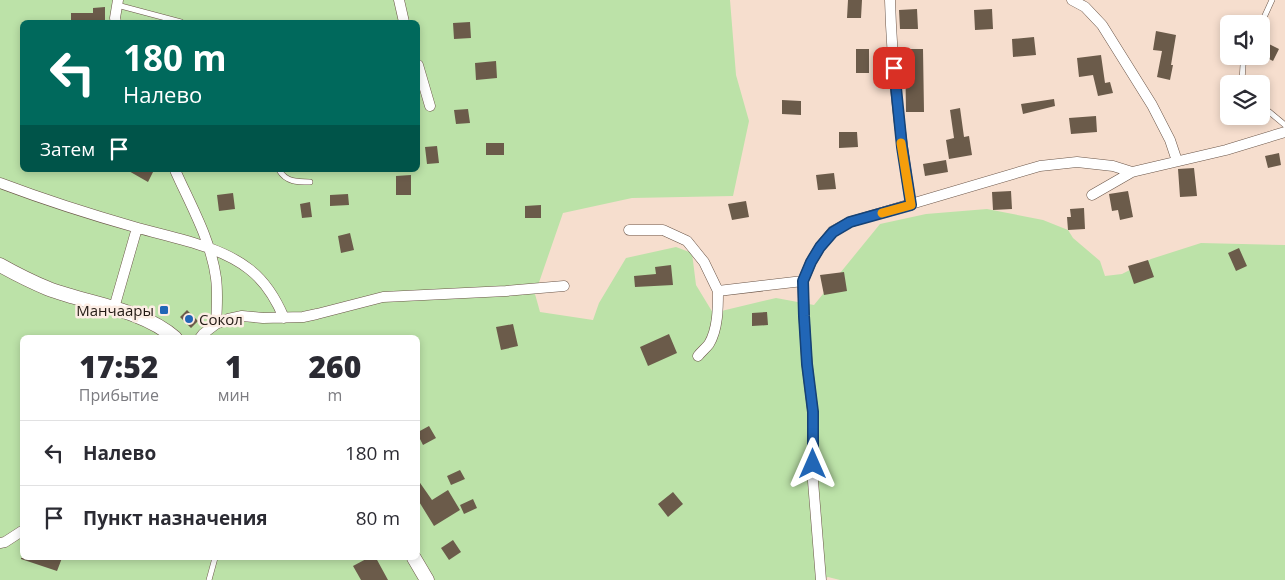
<!DOCTYPE html>
<html lang="ru">
<meta charset="utf-8">
<style>
body{margin:0;font-family:"Open Sans",sans-serif;background:#f2f2f3;color:#2b2b33;height:100vh;display:flex;flex-direction:column;font-size:19px;white-space:nowrap}
*{box-sizing:border-box;margin:0}
p{font-size:16px;color:#7c7c81}
.icon{flex:none;width:28px;height:28px;fill:none;stroke:currentColor;stroke-width:2;stroke-linecap:round;stroke-linejoin:round}
.map{position:relative;flex:1;overflow:hidden}
.details{position:absolute;left:20px;top:335px;width:400px;height:225px;display:flex;flex-direction:column;background:#fff;border-radius:8px;box-shadow:0 2px 8px #0003}
.details>*{flex:none}
.hud{position:absolute;left:20px;top:20px;width:400px;height:152px;border-radius:8px;box-shadow:0 2px 8px #0003;background:#00695c;color:#fff;overflow:hidden}
.fabs{position:absolute;left:1220px;top:15px;display:grid;gap:10px}
.fabs a{display:grid;place-items:center;width:50px;height:50px;border-radius:8px;background:#fff;box-shadow:0 2px 8px #0003;font-size:25px}
.pin{position:absolute;display:grid;place-items:center;width:42px;height:42px;color:#fff;margin:-21px;border-radius:10px;box-shadow:0 2px 8px #0006}
.me{position:absolute;width:55px;margin:-28px;rotate:0deg;stroke-linejoin:round;filter:drop-shadow(0 0 4px #0008)}
.turn{display:flex;align-items:center;gap:18px;height:105px;padding:0 20px;font-size:22px}
.turn .icon{width:65px;height:65px;stroke-width:2.5}
.turn b{display:block;font-size:35px;line-height:42px}
.then{display:flex;align-items:center;height:48px;padding:0 20px;background:#0003;gap:10px;font-size:19px}
.eta{display:flex;justify-content:space-evenly;align-items:center;height:85px;text-align:center}
.eta b{font-size:30px;font-weight:800;line-height:35px}
ul{padding:0;list-style:none}
li{display:flex;align-items:center;gap:15px;height:65px;padding:0 20px;border-top:1px solid #e1e1e2}
li div{flex:1}
li b{display:block;font-size:19px}
li em{font-style:normal}
.map>svg:first-child{display:block}
</style>
<div class="map">
<svg width="1285" height="580" viewBox="0 0 1285 580">
<rect width="100%" height="100%" fill="#f6dece"/>
<!-- green -->
<path fill="#bce2a8" fill-rule="evenodd" d="M0,0H730L736,75L749,121L733,196L632,198L563,213L535,294L540,312L593,320L599,303L626,258L676,247L692,253L696,285L713,313L776,298L814,305L880,224L926,214L987,209L1043,220L1068,230L1073,238L1100,261L1105,276L1122,274L1151,259L1201,243L1285,245V580H840L828,577L820,580H0ZM22,22H418V170H22ZM22,338H418V558H22Z"/>
<!-- building -->
<path fill="#6b5b4a" d="M848,0H862L861,18H847Z
M105,7V22H71V13H93V8Z
M917,9L918,29H900L899,10Z
M992,9L993,29L975,30L974,10Z
M470,22L471,38L454,39L453,23Z
M1156,31L1176,35L1171,65H1173L1170,80L1157,77L1162,51L1153,50Z
M1034,37L1036,55L1013,57L1012,39Z
M1267,43L1279,49L1273,61L1261,55Z
M856,49H869V73H856Z
M905,49H923L924,112H906Z
M1101,55L1105,83L1110,82L1113,93L1098,96L1093,75L1079,77L1077,58Z
M496,61L497,78L476,80L475,63Z
M1054,99L1055,106L1023,114L1021,104Z
M782,100L801,101V115L782,114Z
M960,108L964,137L969,136L972,155L949,159L946,140L954,138L950,110Z
M468,109L470,123L456,124L454,110Z
M1096,116L1097,132L1071,134L1069,118Z
M839,132H857L858,147L839,148Z
M486,143H504V155H486Z
M437,146L439,163L427,164L425,147Z
M1279,153L1281,165L1268,168L1265,156Z
M946,160L948,172L925,176L923,164Z
M1194,168L1197,196L1180,197L1178,169Z
M127,170H154L148,182Z
M834,173L836,189L818,190L816,175Z
M411,175V195H396V176Z
M1011,191L1012,209L993,210L992,192Z
M1128,191L1133,217L1120,220L1118,210L1112,211L1109,194Z
M233,193L235,209L219,211L217,195Z
M348,194L349,205L330,206V195Z
M746,201L749,217L732,220L728,204Z
M310,202L312,217L302,218L300,204Z
M541,205V218H525V206Z
M1084,208L1085,229L1068,230L1067,217H1071L1070,209Z
M350,233L354,250L341,253L338,236Z
M1239,248L1247,266L1236,271L1228,253Z
M1148,260L1154,277L1134,284L1128,266Z
M671,265L673,285L635,287L634,276L656,274L655,267Z
M844,272L847,291L824,295L820,275Z
M187,310L198,321L191,328L180,317Z
M767,312L768,325L752,326V313Z
M513,324L518,346L501,350L496,327Z
M669,334L677,353L648,366L640,347Z
M429,426L436,438L423,445L418,435V432Z
M460,470L465,479L451,485L447,476Z
M418,480L432,500L448,490L460,510L434,526L418,500Z
M673,492L683,504L668,517L658,504Z
M473,499L477,508L464,514L460,505Z
M453,540L461,552L449,560L441,548Z
M21,558H62L57,571L21,559Z
M368,558H376L388,580H361L353,566Z"/>
<g fill="none" stroke-linecap="round" stroke-linejoin="round">
<!-- service casing -->
<g stroke="#6a5548" stroke-width="6">
<path id="service" d="M117,5L181,22
M1261,24L1272,0
M1243,84L1242,81L1243,65L1247,56
M1261,105L1285,125
M279,170C286,182 297,182 310,182
M209,580L215,558"/>
</g>
<!-- minor casing -->
<g stroke="#6a5548" stroke-width="11">
<path id="minor" d="M399,0L404,22
M890,0C892,69 900,137 911,205
M1072,0L1085,7L1102,25L1152,105L1170,140L1177,161
M116,22L115,18L118,0
M418,65L430,106
M175,170C190,204 211,240 216,278C218,293 217,308 216,324L203,334L200,338
M0,183C45,200 92,215 138,228C174,238 220,246 249,269C266,282 276,299 284,318
M1092,195L1132,172L1226,150L1285,132
M629,230H663L687,241L704,262L718,291L803,281
M114,308L137,228
M216,324L228,319L242,316L263,318L303,317L317,314L383,297L506,291L564,286
M698,356C701,352 706,348 709,344C718,329 718,308 718,291
M0,543L5,542L22,531
M821,580L813,481V413L807,364L804,316L803,281L811,262L820,247L833,231L850,222L1040,166L1077,162L1113,166L1132,172"/>
</g>
<!-- secondary casing -->
<g stroke="#6a5548" stroke-width="15">
<path id="secondary" d="M0,265C16,274 32,282 49,289C89,304 142,309 175,338
M414,558L427,580"/>
</g>
<!-- service -->
<use href="#service" stroke="#fff" stroke-width="5"/>
<!-- minor -->
<use href="#minor" stroke="#fff" stroke-width="10"/>
<!-- secondary -->
<use href="#secondary" stroke="#fff" stroke-width="14"/>
</g>
<g fill="none" stroke-linecap="round" stroke-linejoin="round">
<!-- route casing -->
<g stroke="#154276" stroke-width="12">
<path id="route" d="M813,464V412L807,364L804,316L803,281L811,262L820,247L833,232L850,222L911,205L902,147L894,68"/>
</g>
<!-- route -->
<use href="#route" stroke="#2166b6" stroke-width="9"/>
<!-- slow -->
<path stroke="#f59e0b" stroke-width="9" d="M882,213L911,205L901,143"/>
</g>
<!-- markers -->
<g fill="#2166b6" stroke="#fcede4" stroke-width="2">
<rect x="159" y="305" width="10" height="10" rx="2.5"/>
<circle cx="189" cy="319" r="5"/>
</g>
<g text-anchor="middle" dominant-baseline="central" stroke-width="5" stroke-linejoin="round" paint-order="stroke">
<!-- poi labels -->
<g font-size="15" fill="#241b15" stroke="#fcede4" text-anchor="end">
<text x="154" y="310">Манчаары</text>
<text x="199" y="319" text-anchor="start">Сокол</text>
</g>
</g>
</svg>
<div class="fabs">
<a><svg class="icon" aria-label="sound" viewBox="0 0 24 24"><path d="M4 9h4l5-4v14l-5-4H4zM17 9q2 3 0 6"/></svg></a>
<a><svg class="icon" aria-label="layers" viewBox="0 0 24 24"><path d="M12 4l9 5-9 5-9-5zM3 14l9 5 9-5"/></svg></a>
</div>
<div class="pin" style="left:894px;top:68px;background:#d93025"><svg class="icon" aria-label="arrive" viewBox="0 0 24 24"><path d="M6 21V4h12l-3 4 3 4H6"/></svg></div>
<svg class="me" style="left:813px;top:464px" viewBox="-20 -20 40 40"><path d="M0-17L14 15 0 8-14 15z" fill="#2166b6" stroke="#fff" stroke-width="4"/></svg>
<div class="hud">
<div class="turn"><svg class="icon" aria-label="left" viewBox="0 0 24 24"><path d="M17 20v-9H6M10 6l-5 5 5 5"/></svg><div><b>180 m</b>Налево</div></div>
<div class="then">Затем<svg class="icon" aria-label="arrive" viewBox="0 0 24 24"><path d="M6 21V4h12l-3 4 3 4H6"/></svg></div>
</div>
<section class="details">
<div class="eta">
<div><b>17:52</b><p>Прибытие</p></div>
<div><b>1</b><p>мин</p></div>
<div><b>260</b><p>m</p></div>
</div>
<ul>
<li><svg class="icon" aria-label="left" viewBox="0 0 24 24"><path d="M17 20v-9H6M10 6l-5 5 5 5"/></svg><div><b>Налево</b></div><em>180 m</em></li>
<li><svg class="icon" aria-label="arrive" viewBox="0 0 24 24"><path d="M6 21V4h12l-3 4 3 4H6"/></svg><div><b>Пункт назначения</b></div><em>80 m</em></li>
</ul>
</section>
</div>
